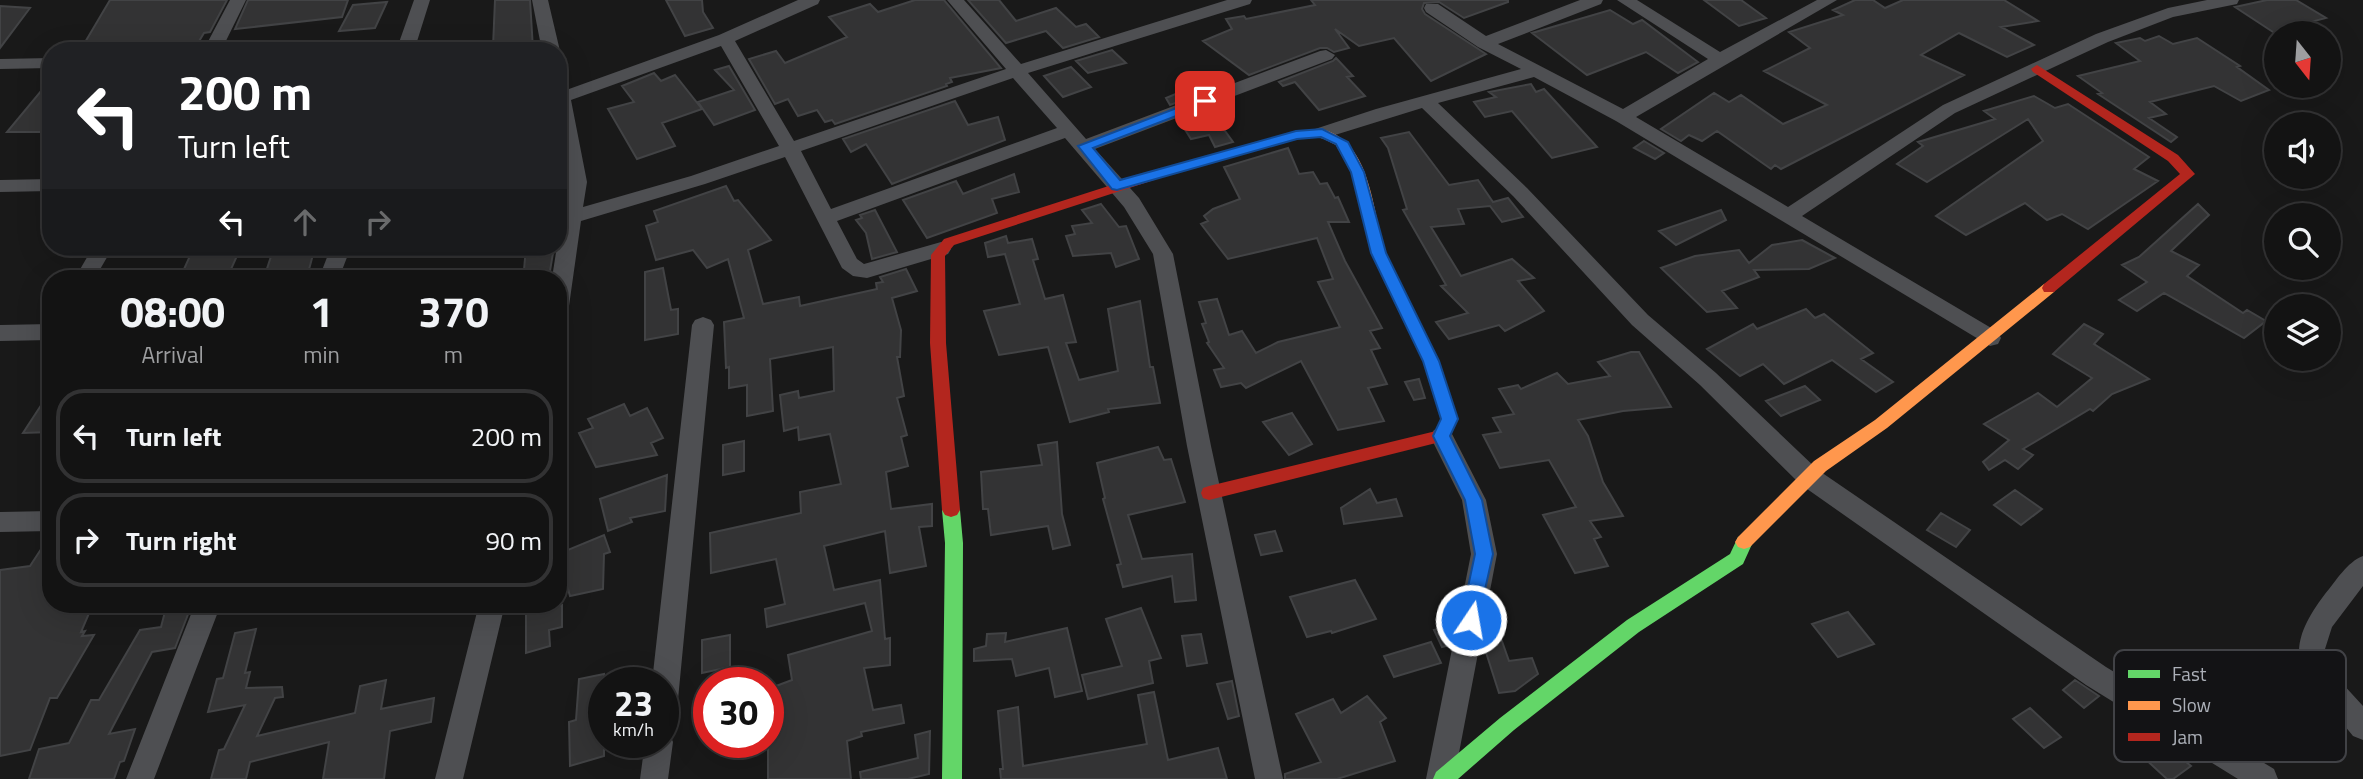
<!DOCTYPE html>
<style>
body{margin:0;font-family:"Titillium Web",sans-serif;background:#202021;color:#f1f3f6;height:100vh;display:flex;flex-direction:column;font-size:26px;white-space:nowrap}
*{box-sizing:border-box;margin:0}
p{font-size:23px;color:#9d9ea0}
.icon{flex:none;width:38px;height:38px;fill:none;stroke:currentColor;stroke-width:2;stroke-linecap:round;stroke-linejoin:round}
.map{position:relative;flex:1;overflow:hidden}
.sheet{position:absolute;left:42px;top:270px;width:525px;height:343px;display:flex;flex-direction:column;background:#131313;border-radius:28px;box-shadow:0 7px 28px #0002,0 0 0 2px #323233}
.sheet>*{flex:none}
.hud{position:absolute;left:42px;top:42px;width:525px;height:214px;border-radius:28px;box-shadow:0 7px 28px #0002,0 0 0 2px #323233;background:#202124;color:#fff;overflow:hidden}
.needle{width:46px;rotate:163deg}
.buttons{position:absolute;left:2264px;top:21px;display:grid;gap:14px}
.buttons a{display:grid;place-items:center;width:77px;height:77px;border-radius:50%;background:#131313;box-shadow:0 7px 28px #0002,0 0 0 2px #323233;font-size:35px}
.speed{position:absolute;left:588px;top:667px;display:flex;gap:14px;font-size:35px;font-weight:700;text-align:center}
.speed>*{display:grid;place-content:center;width:91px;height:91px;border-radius:50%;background:#131313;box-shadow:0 7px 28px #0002,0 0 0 2px #323233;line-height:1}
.speed small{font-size:18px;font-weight:400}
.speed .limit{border:10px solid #d22;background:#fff;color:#111}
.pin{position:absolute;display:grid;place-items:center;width:60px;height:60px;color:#fff;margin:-30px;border-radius:14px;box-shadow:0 4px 10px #0006}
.me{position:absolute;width:77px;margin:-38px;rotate:12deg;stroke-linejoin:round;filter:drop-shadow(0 0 5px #0008)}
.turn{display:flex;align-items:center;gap:24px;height:147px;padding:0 21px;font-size:32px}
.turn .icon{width:91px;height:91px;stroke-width:2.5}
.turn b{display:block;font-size:49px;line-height:60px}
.lanes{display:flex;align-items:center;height:66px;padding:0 21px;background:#0003;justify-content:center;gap:35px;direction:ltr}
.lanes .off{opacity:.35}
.eta{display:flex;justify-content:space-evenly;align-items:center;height:119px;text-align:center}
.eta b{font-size:42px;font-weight:700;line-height:49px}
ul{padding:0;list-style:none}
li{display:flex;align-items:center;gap:21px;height:94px;margin:0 14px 10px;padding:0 7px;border:4px solid #323233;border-radius:28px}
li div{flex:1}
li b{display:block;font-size:26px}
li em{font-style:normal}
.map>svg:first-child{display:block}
</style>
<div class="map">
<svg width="2363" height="779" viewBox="0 0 2363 779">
<rect width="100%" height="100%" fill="#191919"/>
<!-- building -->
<path fill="#333334" stroke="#424345" stroke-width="2" d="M110,0H227L210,32L204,33L195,48L166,50L120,46L122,44L81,49Z
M248,0H348L342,17L235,29Z
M495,0H530L533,49L496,51V46L493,47Z
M666,0H702L703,12L713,28L685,36Z
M915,0H944L1001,68L950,78L952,82L946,84L947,86L835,124L832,120L825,122L817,110L798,116L788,99L775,104L749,59L776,51L785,63L847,37L829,17L870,4L878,12Z
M968,0H999L1016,21L1056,8L1076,27L1086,24L1099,37L1063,48L1046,31L1006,43Z
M1311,0H1508V2L1464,18L1439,2L1424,3L1422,9L1425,14L1486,54L1431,81L1394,38L1359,46L1335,29L1349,48L1334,52L1327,48H1320L1249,75L1203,41L1232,29L1226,19L1244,16L1246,19L1315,5Z
M1704,0H1741L1766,18L1739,26Z
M1855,0H1873L1885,8L1903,0H2004L2038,21L2001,27L2034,45L2007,57L1959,33L1921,55L1964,75L1781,169L1775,165L1771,169L1717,131L1702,141L1689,135L1681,141L1661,129L1714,93L1729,102L1741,95L1783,124L1827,105L1764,71L1810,48L1789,32L1843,15L1833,10Z
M2267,0H2296L2326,18L2273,32L2235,7Z
M387,2L375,28L339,31L353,5Z
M0,6L30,8L0,48Z
M1610,10L1633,24L1642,20L1698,62L1678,73L1646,52L1587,75L1532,33Z
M2159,36L2173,44L2197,38L2240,66L2237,67L2269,90L2241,101L2214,86L2150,102L2166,114L2149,118L2177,137L2171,142L2098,94L2102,93L2078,76L2140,61L2116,43L2140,38L2145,41Z
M1112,50L1126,63L1088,73L1076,61Z
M1336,58L1353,76L1347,77L1365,96L1319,110L1295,82L1283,86L1279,82L1333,61Z
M729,66L755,110L714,125L698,102L734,90L715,70Z
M1071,67L1091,87L1063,97L1044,76Z
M654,73L661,81L675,75L702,109L662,123L675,146L637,159L608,109L634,102L622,86Z
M1214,78L1223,85L1170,105L1166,98Z
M51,79V132H7Z
M1531,84L1536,92L1544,89L1597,147L1552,158L1512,111L1485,117L1474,102L1496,97L1489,92Z
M2034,96L2055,108L2068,104L2149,157L2134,169L2158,181L2088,229L2062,214L2047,220L2025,203L1966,235L1936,216L2043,141L2028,119L1927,182L1897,164L1923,146L1918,142L1995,119L1984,111Z
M955,101L968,125L998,117L1005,140L892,184L866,144L851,152L843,139Z
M1205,110L1225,131L1233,142L1215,147L1209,135L1191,139L1179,120Z
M1409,132L1449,185L1478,180L1493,202L1508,198L1523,217L1502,222L1490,206L1458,209L1464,224L1431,227L1461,276L1512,259L1534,278L1518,281L1544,311L1505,331L1499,325L1449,339L1436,322L1468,313L1441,286L1446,285L1403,210L1407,209L1388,148L1381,138Z
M1644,141L1664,153L1655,159L1634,148Z
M1288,148L1299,174L1313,172L1320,184L1327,183L1335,198L1338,197L1349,222H1328L1345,261L1382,328L1370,331L1380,348L1371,350L1387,384L1368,388L1384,421L1338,430L1301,361L1246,388L1241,383L1221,387L1214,370L1224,368L1207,343L1209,342L1202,324L1206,323L1199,302L1217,299L1229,335L1242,331L1256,353L1278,342L1340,327L1318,282L1333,279L1317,238L1228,259L1201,224L1208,221L1204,216L1213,209L1240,199L1224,167Z
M1014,174L1019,192L992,199L997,213L927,238L903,200L956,181L963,194Z
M726,186L734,201L738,200L771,240L748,250L763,304L799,297L800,306L877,289L876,283L883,282L880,277L906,269L917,291L892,298L901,330L900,357H897L904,396L897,398L907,435L901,437L908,466L886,472L891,509L932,504V526L919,527L926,566L890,573L885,531L824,546L834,590L880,580L885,639L890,638V665L864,668L873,710L901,705L904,723L861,732L862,736L847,741L851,779H768V689L792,680L788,655L872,631L865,603L767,627L765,609L785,604L776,559L711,573L710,533L801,513L800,492L841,484L830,434L799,440L798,427L784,431L780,395L798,391L799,398L834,391L833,347L770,359L773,411L747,416V385L729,388V367L726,368L724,322L744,318L728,259L707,268L693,250L656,260L646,226L658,222L654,211Z
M1101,204L1119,227L1126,226L1139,259L1116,267L1111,253L1073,256L1066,236L1075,234L1072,226L1092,223L1082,210Z
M2198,204L2209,215L2171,251L2199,265L2187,276L2243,313L2247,310L2266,321L2244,338L2164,293L2137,311L2119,300L2147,282L2122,265L2139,257Z
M875,210L897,252L872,259L866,233L856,220L862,218L860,215Z
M1721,210L1726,220L1676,245L1659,231Z
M1006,236L1008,243L1032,239L1038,259L1033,260L1045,299L1063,295L1076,342L1066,343L1079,380L1118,371L1108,309L1140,301L1150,367H1153L1160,403L1108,409L1109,412L1070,422L1048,347L999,355L984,311L1020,304L1005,254L988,257L985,243Z
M1802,240L1835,258L1809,269L1754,270L1759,277L1722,291L1737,308L1707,312L1661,268L1695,256L1739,250L1749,263L1772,245Z
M194,247H241L227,278H180Z
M274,247H315L307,277L264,278Z
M526,247H554L550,271L524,270Z
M663,268L671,310L678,309V334L645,340V272Z
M1806,309L1815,318L1824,314L1873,353L1861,359L1893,382L1876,392L1832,360L1784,384L1763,364L1740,376L1707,349L1753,324L1757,329Z
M2084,324L2103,334L2094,344L2149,379L2112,394L2093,411L2090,409L2023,449L2033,455L2018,469L2005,460L1989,470L1983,462L2009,440L1984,424L2038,393L2057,407L2092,378L2053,354Z
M1631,352H1639L1671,407L1623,411L1578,420L1588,436L1603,482L1623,516L1590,521L1601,537L1594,539L1608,566L1575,573L1543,515L1576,507L1549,460L1500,468L1483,435L1501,432L1493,418L1514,414L1499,389L1518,385L1521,389L1557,373L1568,384L1610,376L1598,362Z
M1419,379L1425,398L1414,400L1405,382Z
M1805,386L1820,400L1781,416L1766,401Z
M51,390V432L23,433Z
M624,404L630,416L647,408L663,438L651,443L657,455L596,467L579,433L593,428L588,419Z
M1292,413L1312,444L1289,455L1263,422Z
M744,441V471L723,475V445Z
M1057,442L1062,514L1070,545L1053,549L1048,526L991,535L988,509H983L981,472L1042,465L1038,445Z
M1158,447L1164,460L1171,459L1185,502L1128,515L1142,559L1192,554L1196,600L1175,602L1172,576L1123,587L1117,565L1121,564L1103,499L1105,498L1097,463Z
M667,475L665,511L630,518L632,522L608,531L600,499Z
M1370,489L1377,503L1396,499L1402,516L1344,524L1341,508Z
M2015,490L2042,509L2021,525L1994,505Z
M1941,513L1970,530L1956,547L1927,530Z
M1275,531L1282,551L1261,555L1255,535Z
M51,534V604H93L81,632L85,631L82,636L94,635L57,698H50L30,750L0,756V570L30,566Z
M604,535L610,552L604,554L603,589L570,596L558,554Z
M1355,580L1376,619L1332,633L1331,631L1307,637L1290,597Z
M167,604H192L175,648L152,652L109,734L135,729L124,761L120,762L114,779H29L39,749L69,743L91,700H99L140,630L161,627Z
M562,605V627L549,630L550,646L526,653V614Z
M1141,608L1161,658L1149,661L1153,683L1088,699L1082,675L1122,666L1106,619Z
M1848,612L1874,644L1838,657L1812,624Z
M1488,613H1492L1509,661L1532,658L1538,674L1515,691L1499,693L1483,643Z
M1454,625L1450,645L1442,647L1434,630Z
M1067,628L1082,691L1055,697L1049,668L1016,676L1012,659L974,661V649L986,646L987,634L1006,633L1005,642Z
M256,629L245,673L250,672L246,688L282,687L283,697L275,698L257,736L355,713L360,686L386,680L381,709L434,698L431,722L390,731L384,779H323L329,742L250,762L246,779H211L219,750L224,749L245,705L208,712L217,679L223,678L235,633Z
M1201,634L1207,663L1187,666L1182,636Z
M730,635V667L702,673V640Z
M1431,642L1441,663L1394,677L1384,656Z
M604,674V756L570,766L569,722L576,720L579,679Z
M2075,680L2099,696L2084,708L2063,690Z
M1232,681L1239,716L1228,719L1217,684Z
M1154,692L1168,760L1218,748L1227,779H1001L1000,769H1003L998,711L1018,707L1023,766L1147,744L1138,695Z
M1367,696L1386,718L1380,722L1395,761L1337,779H1285V774L1321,762L1296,714L1333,699L1341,713Z
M2030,708L2061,737L2044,748L2013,719Z
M930,731L929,774L908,779H861L860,772L918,758L915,735Z
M2169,740L2195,756L2185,761L2191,766L2173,779H2167L2142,756Z"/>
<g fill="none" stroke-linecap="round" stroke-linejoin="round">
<!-- street -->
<path fill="#4e4f52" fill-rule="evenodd" d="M230,0H246L221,51H203Z
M414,0H430L414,51H396Z
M532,0H548L560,51L558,53V51H542Z
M798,0H820L818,4L735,41L794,141L1006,69L947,0H964L1021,64L1227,0H1252L1250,4L1028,73L1086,139L1320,51L1326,50L1335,55L1332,59L1095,149L1139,198L1173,254L1211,446L1283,779H1255L1187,446L1153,254L1124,207L1065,138L837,221L857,259L864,264L941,242L948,244L951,249L948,254L867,278L853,276L842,268L785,157L705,184L581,221L569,306L566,311L558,313V278H552L567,182L558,131V80L565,81L569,89L719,35ZM721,46L779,146L691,176L583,207L587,182L571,100ZM1013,78L1057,128L831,209L801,151Z
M1580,0H1603L1601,4L1498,44L1623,109L1708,59L1617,0H1637L1720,52L1817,0H1837L1636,117L1788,207L1943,105L2096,34L2168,8L2207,0H2239L2237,4L2173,17L2108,42L1955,113L1802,216L1998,332L2001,338L1998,344L1990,346L1616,121L1534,77L1438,103L1527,188L1648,315L1716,373L1818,470L2106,667L2274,769L2278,779H2238L2086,685L1800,484L1700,385L1632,325L1513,196L1422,108L1322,139L1313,133L1315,129L1376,109L1521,69L1478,47L1426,12L1424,8L1426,4H1438L1486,36Z
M51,58V68L0,69V59Z
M51,179V191L0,192V180Z
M93,247H113L95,278H75Z
M331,247H351L339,278H319Z
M703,317L711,320L714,325L677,710L673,719L663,723V682H652L692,325L695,320Z
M51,324V340L0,341V325Z
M1442,427L1450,430L1486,500L1497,554L1454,779H1426L1471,554L1462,500L1430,436L1434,430Z
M51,511V531L0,532V512Z
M2363,556V586L2332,627L2325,649L2330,670L2363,706V740L2353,736C2310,682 2272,663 2325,594C2336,581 2347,562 2363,556Z
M195,604H221L154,779H126Z
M479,604H505L463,779H435Z
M663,731L669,733L673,742L668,779H640L645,742H663Z"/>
<!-- fast -->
<path fill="#63d668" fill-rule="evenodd" d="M951,503L957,505L960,510L963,543L962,779H942L945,543L942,510L945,505Z
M1744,535L1750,537L1753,542L1743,564L1639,632L1514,730L1458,779H1433L1436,772L1500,718L1627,620L1730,554L1738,537Z"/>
<!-- slow -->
<path fill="#ff974d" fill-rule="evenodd" d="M1322,129C1373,143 1371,211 1386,252C1393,272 1405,292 1414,311L1412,315H1402L1372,253L1351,172L1336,145L1320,137L1297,139L1149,181L1142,177L1144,174L1296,131Z
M2049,283L2054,284L2056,288L2054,292L1887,428L1826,471L1750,547L1744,549L1738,547L1735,542L1738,537L1814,461L1875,420L2044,284Z"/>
<!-- jam -->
<path fill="#b3261e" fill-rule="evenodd" d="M2037,65L2178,155L2195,174L2054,292H2044L2042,288L2044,284L2180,174L2168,161L2033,72L2031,69Z
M1149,173L1156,177L1154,180L954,245L945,256L946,343L960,510L957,515L951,517L945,515L942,510L930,343L931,255L944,239Z
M1407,306L1414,311L1439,361L1458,419L1448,440L1209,500L1203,498L1201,493L1203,488L1209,486L1436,431L1442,419L1423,361L1400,311Z"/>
</g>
<!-- route -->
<path fill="#1a73e8" stroke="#114b97" stroke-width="2" d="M1205,97L1210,98V103L1093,148L1120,180L1296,131L1322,129L1348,142L1364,172L1386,253L1439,361L1458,419L1450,436L1482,500L1493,554L1477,625L1471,627L1464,625L1461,620L1475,554L1465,500L1433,436L1441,419L1423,361L1371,253L1351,172L1336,144L1321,137L1297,139L1117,190L1112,189L1078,146Z"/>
<!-- legend -->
<rect x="2114" y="650" width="232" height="112" rx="10" fill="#131315" stroke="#414246" stroke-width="2"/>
<rect x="2128" y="670" width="32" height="8" fill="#63d668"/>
<rect x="2128" y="701" width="32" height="9" fill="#ff974d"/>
<rect x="2128" y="733" width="32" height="8" fill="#b3261e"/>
<g font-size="19" fill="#acb0b8">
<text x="2172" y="681">Fast</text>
<text x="2172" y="712">Slow</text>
<text x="2172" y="744">Jam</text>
</g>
</svg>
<div class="buttons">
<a><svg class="needle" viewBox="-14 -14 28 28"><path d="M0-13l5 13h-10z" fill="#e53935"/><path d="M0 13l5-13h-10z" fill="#9d9ea0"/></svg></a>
<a><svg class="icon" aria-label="sound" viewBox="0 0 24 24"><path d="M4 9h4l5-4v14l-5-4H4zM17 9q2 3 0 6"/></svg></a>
<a><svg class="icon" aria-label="search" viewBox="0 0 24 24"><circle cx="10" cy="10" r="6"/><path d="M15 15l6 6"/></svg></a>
<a><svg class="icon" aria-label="layers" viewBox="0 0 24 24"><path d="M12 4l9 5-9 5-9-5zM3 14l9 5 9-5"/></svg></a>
</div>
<div class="speed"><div>23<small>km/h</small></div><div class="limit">30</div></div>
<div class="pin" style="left:1205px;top:101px;background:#d93025"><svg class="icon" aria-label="arrive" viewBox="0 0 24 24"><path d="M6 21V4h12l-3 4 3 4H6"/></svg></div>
<svg class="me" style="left:1471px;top:620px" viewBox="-20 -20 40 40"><circle r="17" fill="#1a73e8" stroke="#fff" stroke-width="3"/><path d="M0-11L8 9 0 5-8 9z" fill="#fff"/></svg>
<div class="hud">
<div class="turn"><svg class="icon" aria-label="left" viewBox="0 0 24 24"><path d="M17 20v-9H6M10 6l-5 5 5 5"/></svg><div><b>200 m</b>Turn left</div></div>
<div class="lanes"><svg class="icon" aria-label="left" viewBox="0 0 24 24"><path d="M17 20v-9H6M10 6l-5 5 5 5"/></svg><svg class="icon off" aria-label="ahead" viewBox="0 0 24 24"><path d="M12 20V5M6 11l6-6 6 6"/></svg><svg class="icon off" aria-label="right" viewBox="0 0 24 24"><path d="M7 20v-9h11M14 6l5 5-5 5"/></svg></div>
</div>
<section class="sheet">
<div class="eta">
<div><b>08:00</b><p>Arrival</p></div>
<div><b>1</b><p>min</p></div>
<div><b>370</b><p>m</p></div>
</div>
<ul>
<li><svg class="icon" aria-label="left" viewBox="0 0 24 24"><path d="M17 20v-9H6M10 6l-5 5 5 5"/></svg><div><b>Turn left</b></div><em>200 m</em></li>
<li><svg class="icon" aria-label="right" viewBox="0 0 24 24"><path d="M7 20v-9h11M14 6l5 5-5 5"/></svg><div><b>Turn right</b></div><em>90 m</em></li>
</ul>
</section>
</div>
